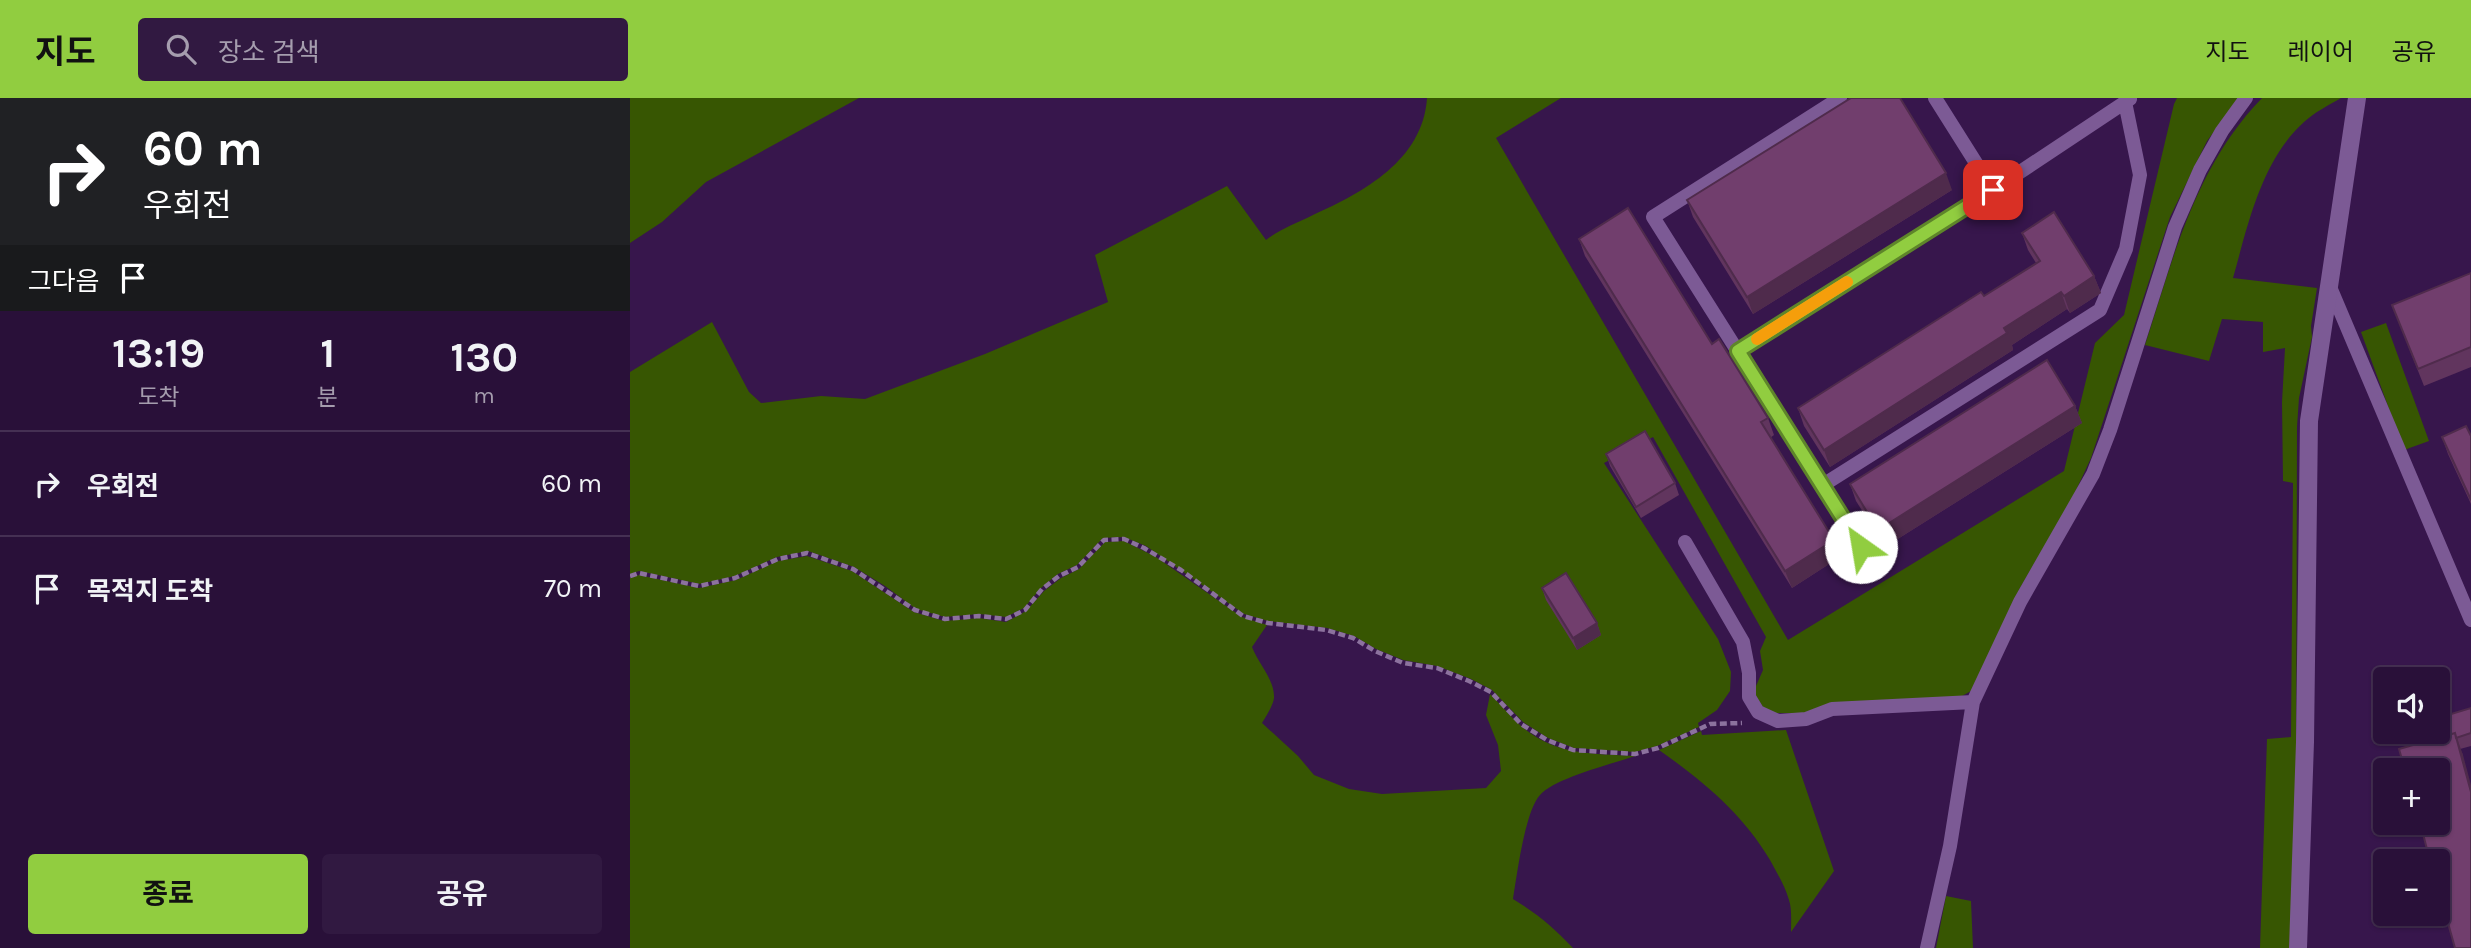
<!DOCTYPE html>
<html lang="ko">
<meta charset="utf-8">
<style>
body{margin:0;font-family:Karla,"Noto Sans KR",sans-serif;background:#311941;color:#f1f3f6;height:100vh;display:flex;flex-direction:column;font-size:26px;white-space:nowrap}
*{box-sizing:border-box;margin:0}
p{font-size:23px;color:#a59dae}
.icon{flex:none;width:38px;height:38px;fill:none;stroke:currentColor;stroke-width:2;stroke-linecap:round;stroke-linejoin:round}
.map{position:relative;flex:1;overflow:hidden}
.panel{display:flex;flex-direction:column;background:#291039;width:630px}
.panel>*{flex:none}
.guide{background:#202124;color:#fff;overflow:hidden}
.buttons{position:absolute;left:1743px;top:569px;display:grid;gap:14px}
.buttons a{display:grid;place-items:center;width:77px;height:77px;border-radius:7px;background:#291039;box-shadow:0 2px 5px #0004,0 0 0 2px #453053;font-size:35px}
.pin{position:absolute;display:grid;place-items:center;width:60px;height:60px;color:#fff;margin:-30px;border-radius:14px;box-shadow:0 4px 10px #0006}
.me{position:absolute;width:77px;margin:-38px;rotate:328deg;stroke-linejoin:round;filter:drop-shadow(0 0 5px #0008)}
.turn{display:flex;align-items:center;gap:24px;height:147px;padding:0 28px;font-size:32px}
.turn .icon{width:91px;height:91px;stroke-width:2.5}
.turn b{display:block;font-size:49px;line-height:60px}
.then{display:flex;align-items:center;height:66px;padding:0 28px;background:#0003;gap:14px;font-size:26px}
.eta{display:flex;justify-content:space-evenly;align-items:center;height:119px;text-align:center}
.eta b{font-size:42px;font-weight:700;line-height:49px}
.primary-button{display:flex;gap:14px;margin-top:auto;padding:14px 28px}
.primary-button a{flex:1;height:80px;border-radius:7px;background:#91cd40;color:#111;font-size:28px;font-weight:700;line-height:80px;text-align:center}
.primary-button a+a{background:#311941;color:#f1f3f6}
ul{padding:0;list-style:none}
li{display:flex;align-items:center;gap:21px;height:105px;padding:0 28px;border-top:2px solid #453053}
li div{flex:1}
li b{display:block;font-size:26px}
li em{font-style:normal}
header{display:flex;align-items:center;gap:42px;box-sizing:border-box;height:98px;padding:0 35px;background:#91cd40;color:#111}
header strong{font-size:33px}
nav{display:flex;gap:38px;margin-inline-start:auto;font-size:24px}
.search{width:490px;height:63px;background:#311941;display:flex;align-items:center;gap:18px;box-sizing:border-box;padding:0 24px;border-radius:7px;color:#a59dae;font-size:26px}
main{display:flex;flex:1;min-height:0}
.map>svg:first-child{display:block}
</style>
<header>
<strong>지도</strong>
<div class="search"><svg class="icon" aria-label="search" viewBox="0 0 24 24"><circle cx="10" cy="10" r="6"/><path d="M15 15l6 6"/></svg>장소 검색</div>
<nav><a>지도</a><a>레이어</a><a>공유</a></nav>
</header>
<main>
<section class="panel">
<div class="guide">
<div class="turn"><svg class="icon" aria-label="right" viewBox="0 0 24 24"><path d="M7 20v-9h11M14 6l5 5-5 5"/></svg><div><b>60 m</b>우회전</div></div>
<div class="then">그다음<svg class="icon" aria-label="arrive" viewBox="0 0 24 24"><path d="M6 21V4h12l-3 4 3 4H6"/></svg></div>
</div>
<div class="eta">
<div><b>13:19</b><p>도착</p></div>
<div><b>1</b><p>분</p></div>
<div><b>130</b><p>m</p></div>
</div>
<ul>
<li><svg class="icon" aria-label="right" viewBox="0 0 24 24"><path d="M7 20v-9h11M14 6l5 5-5 5"/></svg><div><b>우회전</b></div><em>60 m</em></li>
<li><svg class="icon" aria-label="arrive" viewBox="0 0 24 24"><path d="M6 21V4h12l-3 4 3 4H6"/></svg><div><b>목적지 도착</b></div><em>70 m</em></li>
</ul>
<div class="primary-button"><a>종료</a><a>공유</a></div>
</section>
<div class="map">
<svg width="1841" height="850" viewBox="0 0 1841 850">
<rect width="100%" height="100%" fill="#37164c"/>
<!-- green -->
<path fill="#375602" d="M0,0H229L76,84L32,124L0,145Z
M797,0H931L866,40L1158,542L1434,373L1465,245L1494,217L1544,6L1547,0H1609L1577,43L1540,119L1461,360L1441,403L1390,490L1349,582L1341,593L1332,598L1176,615H1146L1133,609L1126,598V588L1133,572L1130,553L1136,539L1023,339L974,365L1088,541L1101,574L1100,593L1087,612L1068,625L1069,629L1027,648L1005,654L944,650L918,640L893,624L862,592L841,581L807,568L773,562L746,551L724,538L697,530L638,523L614,516L516,448L494,439L473,440L447,467L428,476L411,490L394,510L376,519L349,516L315,519L286,511L255,488L224,469L178,453L147,459L105,478L70,486L9,473L0,476V274L82,224L119,294L131,305L191,298L235,301L355,256L478,204L465,157L597,88L636,142C650,131 667,125 683,117C734,94 793,62 797,0Z
M1632,0H1711C1699,7 1685,14 1674,24C1631,63 1618,127 1603,180L1687,190L1681,228L1682,239L1669,300L1667,329L1666,712L1660,850H1630L1637,641L1661,639L1663,385L1653,383L1652,304L1655,250L1633,254V224L1592,221L1579,263L1515,247C1544,158 1565,69 1632,0Z
M1756,225L1799,343L1774,352L1731,234Z
M494,443L526,459L612,519L637,527L622,549C628,565 645,582 644,600C643,608 636,618 632,625L668,658L684,677L719,691L752,696L856,690L871,673L868,647L856,617L860,596C870,606 880,618 891,628C927,658 961,655 1005,658C982,666 925,680 910,697C895,713 887,777 883,801C908,816 923,829 943,850H0V480L9,477L69,490L106,482L148,463L177,458L222,473L284,514L314,523L349,520L376,524L396,513L414,493L431,480L449,471L475,444Z
M1156,632L1204,773L1161,834C1161,824 1162,811 1159,802C1155,788 1147,775 1140,762C1112,715 1073,683 1029,652L1071,633L1072,637Z
M1316,798L1341,803L1343,850H1306Z"/>
<g fill="none" stroke-linecap="round" stroke-linejoin="round">
<!-- path -->
<path stroke="#8c729e" stroke-width="4.5" stroke-dasharray="7 3.5" stroke-linecap="butt" d="M0,478L9,475L69,488L105,480L148,461L177,455L223,471L285,512L315,521L349,518L376,521L395,512L412,491L429,478L448,469L474,442L494,441L514,450L551,472L613,518L638,525L696,532L723,540L745,553L773,565L807,570L839,583L861,594L891,626L917,642L943,652L1005,656L1028,650L1080,626L1112,625"/>
<!-- service -->
<path stroke="#7c5a95" stroke-width="14" d="M1210,0L1023,119L1231,449
M1363,92L1500,1
M1700,189L1841,522
M1108,253L1363,92L1305,0
M1193,387L1470,212L1496,151L1510,77L1495,4
M1055,444L1113,544L1119,575V599L1128,614L1148,623L1176,621L1202,611L1343,604
M1297,850L1320,748L1343,604L1390,504L1463,376L1480,332L1545,129L1570,72L1592,33L1616,0"/>
<!-- minor -->
<path stroke="#7c5a95" stroke-width="18" d="M1668,850L1675,644L1679,323L1727,0"/>
</g>
<!-- wall -->
<path fill="#61355e" d="M1322,92L1123,216L1063,119L1057,102Z
M1392,135L1464,178L1471,195L1440,215L1437,211L1382,247L1383,252L1200,369L1174,328L1168,310L1354,198L1406,165L1398,152Z
M949,141L1082,246L1138,320L1144,337L1140,340L1204,442L1210,459L1162,490L955,158Z
M1841,175V269L1794,288L1762,207Z
M1445,308L1452,325L1255,449L1226,403L1220,386Z
M1841,338V406L1818,356L1812,339Z
M976,356L1045,385L1049,397L1011,420L980,368Z
M912,490L967,525L971,537L947,552L916,502Z
M1841,610V648L1830,651L1833,657L1803,642Z"/>
<!-- shaded-wall -->
<path fill="#4f2b4c" d="M1316,75L1322,92L1123,216L1117,199Z
M1464,178L1471,195L1440,215L1434,198Z
M1431,194L1437,211L1382,247L1383,252L1200,369L1194,352L1374,230Z
M1445,308L1452,325L1255,449L1248,432Z
M1204,442L1210,459L1162,490L1155,473Z
M967,525L971,537L947,552L943,540Z
M1825,635L1833,657L1841,687V694Z"/>
<!-- building -->
<path fill="#713e6d" stroke="#4f2b4c" stroke-width="2" d="M1221,0H1270L1316,75L1117,199L1057,102Z
M998,110L1082,246L1089,241L1138,320L1131,324L1204,442L1155,473L949,141Z
M1424,114L1464,178L1434,198L1431,194L1374,230L1377,235L1194,352L1168,310L1351,194L1354,198L1410,163L1392,135Z
M1841,175V249L1788,271L1762,207Z
M1417,262L1445,308L1248,432L1220,386Z
M1836,328L1841,338V402L1812,339Z
M1015,333L1045,385L1006,409L976,356Z
M936,475L967,525L943,540L912,490Z
M1841,610V635L1826,640L1825,635L1803,642L1801,634H1808V620Z
M1825,635L1841,694V850H1825L1808,789V763H1800L1790,724H1808V672H1775L1769,651Z"/>
<g fill="none" stroke-linecap="round" stroke-linejoin="round">
<!-- route casing -->
<g stroke="#5e852a" stroke-width="18">
<path id="route" d="M1231,449L1108,253L1363,92"/>
</g>
<!-- route -->
<use href="#route" stroke="#91cd40" stroke-width="12"/>
<!-- slow -->
<path stroke="#f59e0b" stroke-width="12" d="M1127,241L1217,184"/>
</g>
</svg>
<div class="buttons">
<a><svg class="icon" aria-label="sound" viewBox="0 0 24 24"><path d="M4 9h4l5-4v14l-5-4H4zM17 9q2 3 0 6"/></svg></a>
<a>+</a>
<a>−</a>
</div>
<div class="pin" style="left:1363px;top:92px;background:#d93025"><svg class="icon" aria-label="arrive" viewBox="0 0 24 24"><path d="M6 21V4h12l-3 4 3 4H6"/></svg></div>
<svg class="me" style="left:1231px;top:449px" viewBox="-20 -20 40 40"><circle r="19" fill="#fff"/><path d="M0-13L10 11 0 6-10 11z" fill="#91cd40"/></svg>
</div>
</main>
